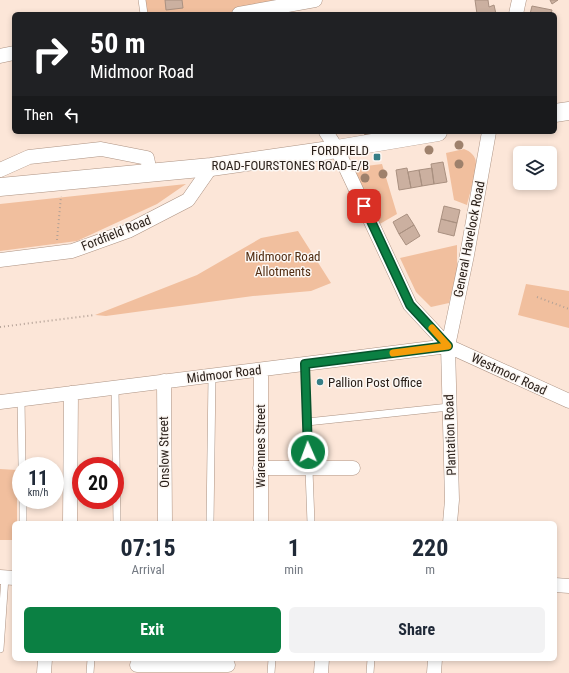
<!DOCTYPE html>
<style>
body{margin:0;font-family:"Roboto Condensed",sans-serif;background:#f2f2f3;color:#1f2937;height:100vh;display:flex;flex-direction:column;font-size:15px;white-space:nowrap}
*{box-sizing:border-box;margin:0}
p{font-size:13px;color:#747a83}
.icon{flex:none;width:22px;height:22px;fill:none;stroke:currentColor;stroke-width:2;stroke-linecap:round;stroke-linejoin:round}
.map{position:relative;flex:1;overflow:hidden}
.side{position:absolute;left:12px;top:521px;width:545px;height:140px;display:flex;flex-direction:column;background:#fff;border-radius:6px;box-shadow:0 2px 6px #0003}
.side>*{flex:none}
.top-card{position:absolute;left:12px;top:12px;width:545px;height:122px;border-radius:6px;box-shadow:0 2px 6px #0003;background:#202124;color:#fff;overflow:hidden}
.fabs{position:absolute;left:513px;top:146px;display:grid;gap:8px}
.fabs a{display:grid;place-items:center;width:44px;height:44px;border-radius:6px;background:#fff;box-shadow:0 2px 6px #0003;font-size:20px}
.speed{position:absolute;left:12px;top:457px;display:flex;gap:8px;font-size:20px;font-weight:700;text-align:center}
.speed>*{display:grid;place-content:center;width:52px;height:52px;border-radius:50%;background:#fff;box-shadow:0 2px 6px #0003;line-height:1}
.speed small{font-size:10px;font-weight:400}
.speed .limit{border:6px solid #d22;background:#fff;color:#111}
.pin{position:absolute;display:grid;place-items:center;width:34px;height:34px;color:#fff;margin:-17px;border-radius:8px;box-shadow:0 2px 6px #0006}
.me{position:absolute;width:44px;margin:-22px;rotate:358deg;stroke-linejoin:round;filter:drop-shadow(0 0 3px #0008)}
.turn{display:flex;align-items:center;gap:14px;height:84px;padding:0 12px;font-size:18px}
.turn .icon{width:52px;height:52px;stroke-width:2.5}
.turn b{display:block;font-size:28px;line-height:34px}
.then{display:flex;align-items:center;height:38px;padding:0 12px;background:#0003;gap:8px;font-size:15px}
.eta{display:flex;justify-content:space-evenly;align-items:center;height:68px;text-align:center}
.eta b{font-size:24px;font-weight:700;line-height:28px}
.button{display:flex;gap:8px;margin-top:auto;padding:8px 12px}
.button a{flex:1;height:46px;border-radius:6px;background:#0b8043;color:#fff;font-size:16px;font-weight:700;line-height:46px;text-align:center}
.button a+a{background:#f2f2f3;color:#1f2937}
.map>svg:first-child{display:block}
</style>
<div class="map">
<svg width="569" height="673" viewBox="0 0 569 673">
<rect width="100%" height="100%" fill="#fce6d8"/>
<!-- green -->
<path fill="#f1bf9e" d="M142,0H304L225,14H144Z
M464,149C470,151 476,156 476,163C477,170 469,196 467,205L454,200L446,153Z
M382,164L397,214L378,225L355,172L358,167Z
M186,184L157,204L77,241L0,251V204Z
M298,231L331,283L311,291L253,296L106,316L95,315L197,275L261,238Z
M457,245V272L449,303L431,307L416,292L400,258Z
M526,284L569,291V328L518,315Z
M0,469L17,470V523H14V540H0Z"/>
<!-- building -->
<path fill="#cbb0a0" stroke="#a99080" d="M165,0H182L183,8L166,10Z
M475,0H488L489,7L494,5L496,14H477Z
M550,0H558L552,4Z
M532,6L552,10L551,14H530Z
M364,132H377V133L365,135Z
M443,162L447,182L434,184L431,164Z
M407,168L411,188L399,190L396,170Z
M432,168L434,184L422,186L419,170Z
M419,170L422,186L411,188L408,172Z
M444,206L460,210L457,223L441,219Z
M407,214L414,225L399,234L393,222Z
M441,219L457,223L454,236L438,232Z
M414,225L420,236L406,245L399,234Z"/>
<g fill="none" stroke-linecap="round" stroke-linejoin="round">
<!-- service casing -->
<g stroke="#ad9383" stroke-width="8">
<path id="service" d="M142,0L144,14
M305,364L311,523
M115,388L117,523
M21,399L22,466
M307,422L449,407
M23,500V523
M210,523L212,376
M0,649L5,577
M90,673L91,659
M271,673L272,659
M370,673L371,659"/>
</g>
<!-- minor casing -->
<g stroke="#ad9383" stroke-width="15">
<path id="minor" d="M239,14L315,0
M516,14L519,0
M0,56L14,53
M326,132L337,149L410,305L448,346L569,401
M0,170L29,157L101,149L147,158L150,172
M0,260L72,251L128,231L188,200L211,167
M261,370V523
M164,381L165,523
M0,402L448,346
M260,468H353
M70,523L71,393
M450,523L452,500L448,346L467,255L489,132
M0,577L14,578
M555,585L569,586
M137,665H228
M44,673L45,659
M321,673L322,659
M434,673L435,659"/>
</g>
<!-- tertiary casing -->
<g stroke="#ad9383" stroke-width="19">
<path id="tertiary" d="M555,113L569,111
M0,187L211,167L337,149L438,132"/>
</g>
<!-- path -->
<path stroke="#b3a196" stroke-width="2" stroke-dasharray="1 3" stroke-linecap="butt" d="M57,240L61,196
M537,297L569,309
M0,327L95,315"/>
<!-- service -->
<use href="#service" stroke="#fff" stroke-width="7"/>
<!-- minor -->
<use href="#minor" stroke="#fff" stroke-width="14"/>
<!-- tertiary -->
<use href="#tertiary" stroke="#fff" stroke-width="18"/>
</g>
<!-- trees -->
<g fill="#9e816c">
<circle cx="459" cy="145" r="4.5"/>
<circle cx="429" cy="150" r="4.5"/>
<circle cx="459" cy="164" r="4.5"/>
<circle cx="383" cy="174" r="4.5"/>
<circle cx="365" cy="178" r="4.5"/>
<circle cx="372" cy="206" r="4.5"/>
</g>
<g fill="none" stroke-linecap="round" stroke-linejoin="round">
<!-- route casing -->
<g stroke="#07532c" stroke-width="10">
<path id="route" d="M308,452L305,364L448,346L410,305L364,206"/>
</g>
<!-- route -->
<use href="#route" stroke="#0b8043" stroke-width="7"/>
<!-- slow -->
<path stroke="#f59e0b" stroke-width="7" d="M393,353L448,346L432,328"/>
</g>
<!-- markers -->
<g fill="#367e86" stroke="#fcf7f3" stroke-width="1.5">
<rect x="373" y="153" width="8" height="8" rx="2"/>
<circle cx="320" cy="382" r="4"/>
</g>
<g text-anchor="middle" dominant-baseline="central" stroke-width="3" stroke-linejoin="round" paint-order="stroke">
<!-- poi labels -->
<g font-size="13" fill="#2b211b" stroke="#fcf7f3" text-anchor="end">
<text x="369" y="150">FORDFIELD<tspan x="369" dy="15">ROAD-FOURSTONES ROAD-E/B</tspan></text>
<text x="328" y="382" text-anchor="start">Pallion Post Office</text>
</g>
<!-- street labels -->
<g font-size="13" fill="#2b211b" stroke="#fcf7f3">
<text transform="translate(116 233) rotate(-22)">Fordfield Road</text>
<text transform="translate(469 239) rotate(-79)">General Havelock Road</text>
<text transform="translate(224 374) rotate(-7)">Midmoor Road</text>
<text transform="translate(509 374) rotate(25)">Westmoor Road</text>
<text transform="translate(450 435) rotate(-92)">Plantation Road</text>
<text transform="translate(260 446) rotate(-90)">Warennes Street</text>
<text transform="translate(164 452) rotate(-91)">Onslow Street</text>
</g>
<!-- park labels -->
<g font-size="13" fill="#522e13" stroke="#fcf7f3">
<text x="283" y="256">Midmoor Road<tspan x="283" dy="15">Allotments</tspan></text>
</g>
</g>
</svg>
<div class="fabs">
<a><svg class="icon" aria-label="layers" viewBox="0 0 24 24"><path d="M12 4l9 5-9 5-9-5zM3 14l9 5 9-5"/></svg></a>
</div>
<div class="speed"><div>11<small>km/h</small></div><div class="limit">20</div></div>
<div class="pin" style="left:364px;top:206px;background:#d93025"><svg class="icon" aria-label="arrive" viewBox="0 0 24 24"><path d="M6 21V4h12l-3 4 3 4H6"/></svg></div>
<svg class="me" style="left:308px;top:452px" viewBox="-20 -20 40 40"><circle r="17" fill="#0b8043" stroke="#fff" stroke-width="3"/><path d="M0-11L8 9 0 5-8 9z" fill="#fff"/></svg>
<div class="top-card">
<div class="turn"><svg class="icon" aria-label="right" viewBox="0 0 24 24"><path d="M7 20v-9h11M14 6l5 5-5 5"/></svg><div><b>50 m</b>Midmoor Road</div></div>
<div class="then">Then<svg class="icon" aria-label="left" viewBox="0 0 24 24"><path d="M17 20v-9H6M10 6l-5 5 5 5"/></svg></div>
</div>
<section class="side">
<div class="eta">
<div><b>07:15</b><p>Arrival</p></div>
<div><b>1</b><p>min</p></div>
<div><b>220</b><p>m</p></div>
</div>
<div class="button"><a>Exit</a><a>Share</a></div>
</section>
</div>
